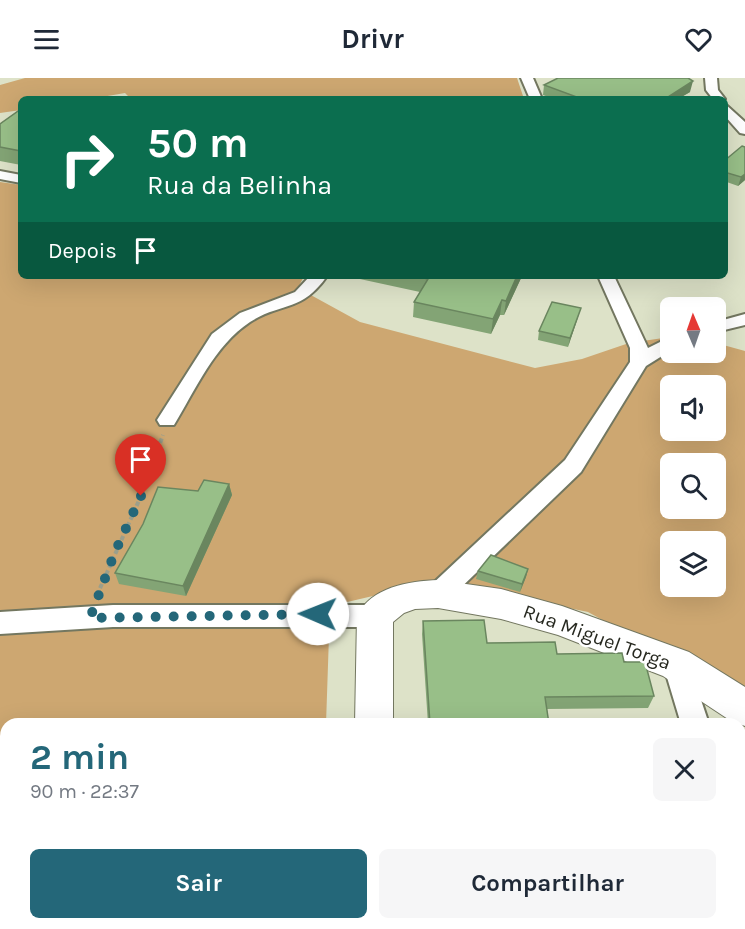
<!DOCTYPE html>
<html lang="pt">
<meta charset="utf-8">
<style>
body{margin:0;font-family:Karla,sans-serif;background:#f6f6f7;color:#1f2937;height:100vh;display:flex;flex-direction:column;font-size:22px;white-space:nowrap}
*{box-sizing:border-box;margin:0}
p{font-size:20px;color:#747a83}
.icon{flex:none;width:33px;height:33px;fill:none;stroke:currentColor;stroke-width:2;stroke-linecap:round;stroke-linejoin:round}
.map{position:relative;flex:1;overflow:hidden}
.side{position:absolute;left:0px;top:640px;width:746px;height:212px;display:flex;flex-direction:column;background:#fff;border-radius:18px 18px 0 0;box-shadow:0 6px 24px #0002}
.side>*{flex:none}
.hud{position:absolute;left:18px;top:18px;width:710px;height:183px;border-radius:9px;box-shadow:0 6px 24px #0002;background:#0b6e4f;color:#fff;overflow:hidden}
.needle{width:39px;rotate:358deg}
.buttons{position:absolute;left:660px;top:219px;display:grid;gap:12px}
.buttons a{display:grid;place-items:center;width:66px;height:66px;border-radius:9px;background:#fff;box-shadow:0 6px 24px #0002;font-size:30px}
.pin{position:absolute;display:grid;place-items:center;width:51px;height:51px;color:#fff;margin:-62px -26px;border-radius:50% 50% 50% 0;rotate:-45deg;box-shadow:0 0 6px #0007}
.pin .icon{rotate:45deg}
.me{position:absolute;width:66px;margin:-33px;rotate:271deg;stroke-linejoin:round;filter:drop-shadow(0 0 4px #0008)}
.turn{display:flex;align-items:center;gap:21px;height:126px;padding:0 30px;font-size:27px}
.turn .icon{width:78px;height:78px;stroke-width:2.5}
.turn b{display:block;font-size:42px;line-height:51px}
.then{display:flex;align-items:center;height:57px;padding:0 30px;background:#0003;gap:12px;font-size:22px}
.round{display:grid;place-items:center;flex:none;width:63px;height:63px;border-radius:9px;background:#f6f6f7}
.headline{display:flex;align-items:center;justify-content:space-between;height:102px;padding:0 30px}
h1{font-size:36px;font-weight:700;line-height:45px;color:#246779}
.primary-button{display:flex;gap:12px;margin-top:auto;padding:12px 30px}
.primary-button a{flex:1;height:69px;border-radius:9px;background:#246779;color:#fff;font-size:24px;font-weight:700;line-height:69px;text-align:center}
.primary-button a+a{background:#f6f6f7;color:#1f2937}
header{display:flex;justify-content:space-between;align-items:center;height:78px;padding:0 30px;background:#fff;font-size:27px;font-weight:700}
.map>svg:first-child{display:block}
</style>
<header><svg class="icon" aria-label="menu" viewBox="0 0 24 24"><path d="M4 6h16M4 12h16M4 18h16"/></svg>Drivr<svg class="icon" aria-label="heart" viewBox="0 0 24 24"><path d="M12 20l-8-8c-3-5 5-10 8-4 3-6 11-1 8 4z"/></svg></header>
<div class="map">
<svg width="745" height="851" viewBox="0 0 745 851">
<rect width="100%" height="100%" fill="#dde2c8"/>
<!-- green -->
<path fill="#cda771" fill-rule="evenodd" d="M25,0H517L524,21H131L125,15L90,21H21V32L0,35V7Z
M0,104L21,107V198H304L298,210L360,244L535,290L582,281L629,265L670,259V274H716V265L745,273V621L588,534L476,511L390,514L330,528L326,646H6V846H321V851H0ZM670,308H716V352H670ZM670,386H716V430H670ZM670,464H716V508H670Z"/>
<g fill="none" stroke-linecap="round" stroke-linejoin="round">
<!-- street casing -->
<g stroke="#737760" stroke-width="4">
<path id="street" d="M521,0H533L542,21H530Z
M705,0H717L718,12L725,21L724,22L713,21L706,12Z
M724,25L745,44V56L740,55L724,37Z
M0,93L21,97V105L0,101Z
M310,198H327C301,235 281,224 250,244C214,268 196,311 174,347H160L157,342L212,256L240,235L295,214Z
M598,198H614L648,270L670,259V273L646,288L581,394L447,523L438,526L429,523L426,516L429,509L565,382L630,284V270Z
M745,236V247L716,254V244Z
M113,527H375L384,530L388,538L384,546L375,549H113L0,556V534Z
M676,574L685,578L689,586L709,646H681L663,586L667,578Z
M740,779L745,781V829L740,827Z"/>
</g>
<!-- secondary casing -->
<g stroke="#737760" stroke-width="2">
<path id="secondary" d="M438,502L501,511L562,528L689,574L745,609V648L731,643L663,598L558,557L501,541L438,530L415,531L404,535L393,544V646H355L357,538C371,509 409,503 438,502Z
M354,846H400L401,851H355Z"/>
</g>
<!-- path -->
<path stroke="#9b9f8b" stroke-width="4" stroke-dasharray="4.5 3" stroke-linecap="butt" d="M97,517L141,418L163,357"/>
<!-- street -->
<use href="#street" fill="#fff" fill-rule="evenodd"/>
<!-- secondary -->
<use href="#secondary" fill="#fff" fill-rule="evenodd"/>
</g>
<!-- wall -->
<path fill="#83a475" d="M544,7L690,14L678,21H554L543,17Z
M21,31V87L0,83V46Z
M724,83L745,102L738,108L724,103Z
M346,198H522L504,237H500L491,256L413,239L414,224L420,214Z
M578,239L568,269L538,262L539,253Z
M229,406L232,417L186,518L119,506L115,495L198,413Z
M528,491L526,499L520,514L476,501L478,493Z
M423,543L487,565L557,576L624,584L654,618L648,630L547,631L549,646H428L422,556Z
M571,846H613L614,851H572Z"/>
<!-- shaded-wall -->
<path fill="#6a865f" d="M693,3L690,14L678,21H665Z
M745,96V102L738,108L741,99Z
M517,198H522L504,237L506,223Z
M502,222L500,237L491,256L493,241Z
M581,230L568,269L570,260Z
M229,406L232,417L186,518L183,508Z
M528,491L526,499L520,514L522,506Z
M6,683V715L0,729V698Z"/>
<!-- building -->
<path fill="#98bf88" stroke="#6a865f" stroke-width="1.5" d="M558,0H688L693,3L665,21H582L544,7Z
M21,31V73L0,69V46Z
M742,68L745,69V96L741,99L724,94V83Z
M415,198H517L506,223L502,222L493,241L414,224L428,201Z
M552,224L581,230L570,260L539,253Z
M204,402L229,406L183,508L115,495L143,446L158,409L198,413Z
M491,477L528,491L522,506L478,493Z
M484,542L487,565L555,564L557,576L622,575L624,584H645L654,618L545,619L549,646H430L423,543Z
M0,676L6,677V683L0,698Z
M577,846H613L614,851H578Z"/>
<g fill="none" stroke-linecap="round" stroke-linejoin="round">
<!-- route -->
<path stroke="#246779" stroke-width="10" stroke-dasharray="0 18" d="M141,418L115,474L90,540L318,536"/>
</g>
<g text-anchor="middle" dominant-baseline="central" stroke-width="5" stroke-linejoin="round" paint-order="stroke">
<!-- street labels -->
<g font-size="20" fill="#272920" stroke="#fff">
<text transform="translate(597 559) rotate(20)">Rua Miguel Torga</text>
</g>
</g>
</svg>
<div class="buttons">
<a><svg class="needle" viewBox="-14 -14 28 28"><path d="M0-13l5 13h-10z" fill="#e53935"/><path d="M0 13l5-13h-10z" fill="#747a83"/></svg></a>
<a><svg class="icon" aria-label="sound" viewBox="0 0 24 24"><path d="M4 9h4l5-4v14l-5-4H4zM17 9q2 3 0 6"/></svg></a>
<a><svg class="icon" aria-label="search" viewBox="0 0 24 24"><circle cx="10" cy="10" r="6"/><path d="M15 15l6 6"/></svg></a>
<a><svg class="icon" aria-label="layers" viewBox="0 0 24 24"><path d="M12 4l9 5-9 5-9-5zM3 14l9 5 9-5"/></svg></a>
</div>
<div class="pin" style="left:141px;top:418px;background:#d93025"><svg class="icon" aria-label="arrive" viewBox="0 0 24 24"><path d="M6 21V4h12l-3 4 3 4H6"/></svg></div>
<svg class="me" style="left:318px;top:536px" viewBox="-20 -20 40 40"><circle r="19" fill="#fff"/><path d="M0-13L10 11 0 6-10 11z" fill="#246779"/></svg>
<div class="hud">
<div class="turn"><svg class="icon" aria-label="right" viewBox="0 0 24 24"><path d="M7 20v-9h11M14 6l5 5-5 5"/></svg><div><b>50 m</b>Rua da Belinha</div></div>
<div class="then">Depois<svg class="icon" aria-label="arrive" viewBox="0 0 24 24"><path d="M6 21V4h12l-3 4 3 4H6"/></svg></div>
</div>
<section class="side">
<div class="headline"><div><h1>2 min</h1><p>90 m · 22:37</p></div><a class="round"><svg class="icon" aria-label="close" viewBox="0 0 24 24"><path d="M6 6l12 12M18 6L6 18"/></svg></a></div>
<div class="primary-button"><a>Sair</a><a>Compartilhar</a></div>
</section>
</div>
